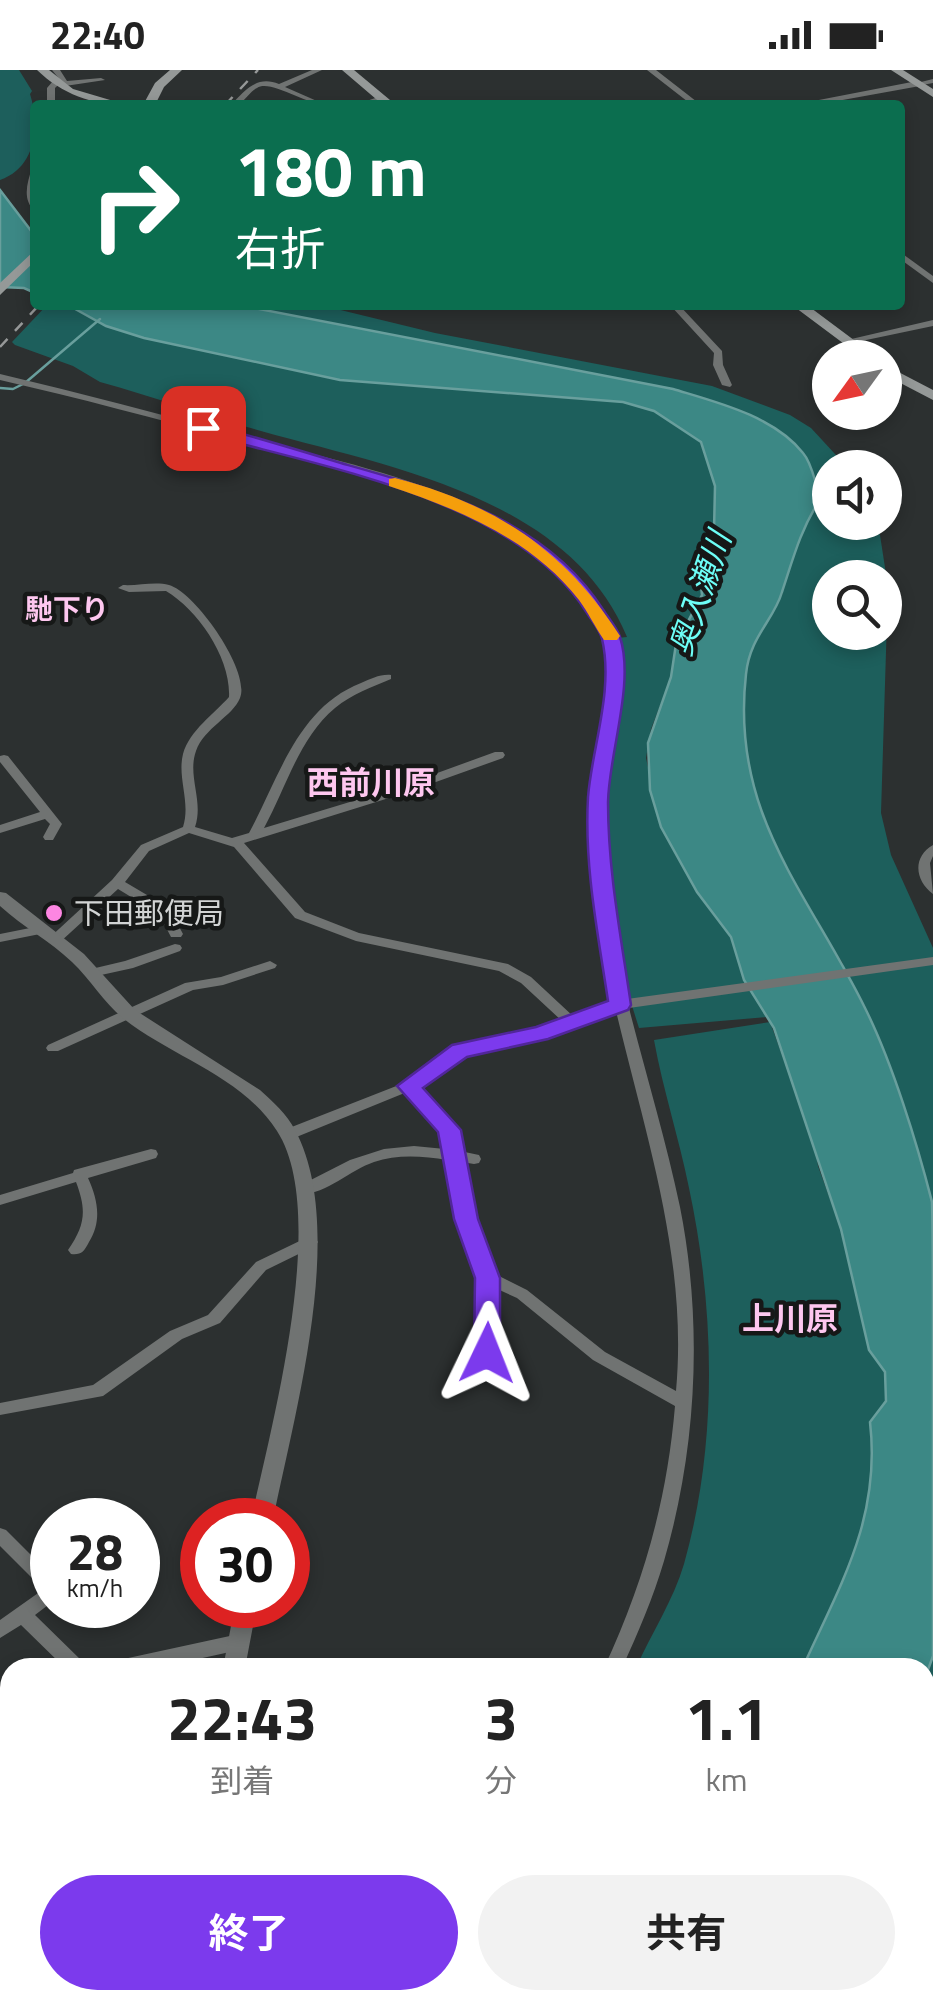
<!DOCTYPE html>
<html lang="ja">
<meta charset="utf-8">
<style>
body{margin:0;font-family:"Titillium Web","Noto Sans JP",sans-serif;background:#f2f2f2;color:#222;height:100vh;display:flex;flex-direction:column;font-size:38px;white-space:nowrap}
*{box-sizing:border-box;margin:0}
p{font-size:32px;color:#767676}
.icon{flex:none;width:55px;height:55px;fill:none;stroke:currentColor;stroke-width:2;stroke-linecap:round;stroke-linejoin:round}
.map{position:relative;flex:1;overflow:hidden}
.drawer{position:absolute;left:0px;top:1588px;width:935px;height:352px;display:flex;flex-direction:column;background:#fff;border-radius:30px 30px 0 0;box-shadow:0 5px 15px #0003}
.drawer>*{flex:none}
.banner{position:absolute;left:30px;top:30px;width:875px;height:210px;border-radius:10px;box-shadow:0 5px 15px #0003;background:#0b6e4f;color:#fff;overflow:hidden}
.needle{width:65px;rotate:237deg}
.fabs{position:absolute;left:812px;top:270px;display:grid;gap:20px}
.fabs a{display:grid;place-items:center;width:90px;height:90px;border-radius:50%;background:#fff;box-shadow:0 5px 15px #0003;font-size:50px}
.speed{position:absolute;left:30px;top:1428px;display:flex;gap:20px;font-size:50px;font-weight:700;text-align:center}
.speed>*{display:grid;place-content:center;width:130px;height:130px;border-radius:50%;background:#fff;box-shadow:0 5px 15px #0003;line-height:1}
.speed small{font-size:25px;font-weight:400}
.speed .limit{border:15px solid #d22;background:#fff;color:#111}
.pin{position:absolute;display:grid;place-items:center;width:85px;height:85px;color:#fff;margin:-42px;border-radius:20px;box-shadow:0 5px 15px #0006}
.me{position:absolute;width:110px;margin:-55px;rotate:2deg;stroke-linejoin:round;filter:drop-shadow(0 0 8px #0008)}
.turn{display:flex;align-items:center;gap:35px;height:210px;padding:0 40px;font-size:45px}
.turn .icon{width:130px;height:130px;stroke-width:2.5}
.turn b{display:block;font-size:70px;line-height:85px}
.eta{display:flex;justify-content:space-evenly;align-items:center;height:170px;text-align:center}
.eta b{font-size:60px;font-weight:700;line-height:70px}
.button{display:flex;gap:20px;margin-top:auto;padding:20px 40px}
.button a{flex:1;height:115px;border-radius:60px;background:#7c3aed;color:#fff;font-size:40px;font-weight:700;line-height:115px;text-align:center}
.button a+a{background:#f2f2f2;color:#222}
.status{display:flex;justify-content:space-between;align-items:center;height:70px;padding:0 50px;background:#fff;direction:ltr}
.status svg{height:28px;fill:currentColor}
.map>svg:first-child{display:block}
</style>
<div class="status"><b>22:40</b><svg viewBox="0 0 49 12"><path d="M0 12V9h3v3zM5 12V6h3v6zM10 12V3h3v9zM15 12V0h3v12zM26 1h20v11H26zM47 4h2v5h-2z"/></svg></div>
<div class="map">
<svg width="933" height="1938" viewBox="0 0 933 1938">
<rect width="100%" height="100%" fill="#2c3030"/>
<!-- green -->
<path fill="#1d5f5c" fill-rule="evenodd" d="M0,0H19L32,21L30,24C40,56 36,98 0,110Z
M47,235H68L106,256L144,268L340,310L623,332L654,341L700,372L715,416V461L700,506L702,525L677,574L671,607L651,659L646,688L661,757L697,822L731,867L744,910L767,947L639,958C617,890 603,817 605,745C606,685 627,629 617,568L627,567C570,428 390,397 261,361C207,346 154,327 100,312L73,296L15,275L12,272Z
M239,235H320L435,263L712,316L790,345L811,358L847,397L830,398V425L822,424C813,414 813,400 806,387C789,356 726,336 694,325Z
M830,429V452L873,453L880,465L888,517L881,743L891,785L933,878V1136L903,1041L842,892L793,815L753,725L743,669L746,600L759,559L782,525L796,473L819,431ZM830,508H885V562H830Z
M770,952L815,1075L818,1096L841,1159L869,1279L885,1302L886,1331L870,1352C881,1448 841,1513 803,1597L636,1598C651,1564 674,1529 684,1494C718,1373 715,1240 689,1118C679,1068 663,1020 654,970Z
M933,1586V1938H825L823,1930H925V1608Z"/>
<!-- water -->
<path fill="#3c8885" stroke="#699f9d" stroke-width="2.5" d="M0,120L35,166V223L24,218L0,217Z
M68,235H239L673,319C716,332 774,346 803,383C811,392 814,408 818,420L830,425V429L819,431C800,461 793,489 782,522C774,550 750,566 746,604C730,745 808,822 865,938C892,992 917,1073 932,1132C933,1164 933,1225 933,1260C933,1369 933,1478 933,1586L925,1608V1598L803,1597C841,1513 881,1448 870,1352L886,1331L885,1302L869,1280L841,1159L774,958L744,910L731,867L697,822L661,757L650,720L648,673L671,607L676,574L702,525L700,506L714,461L715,416L701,372L654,341L623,332L340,310L144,268L106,256Z
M698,1930H823L825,1938H698Z"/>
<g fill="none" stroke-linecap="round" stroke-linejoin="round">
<!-- stream -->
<path stroke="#699f9d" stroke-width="2.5" d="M0,318L13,319L25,313L100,249"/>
<!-- minor -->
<path fill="#707372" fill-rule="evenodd" d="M52,0H60L67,11L101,8L105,10L65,16Z
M312,0H322L285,17L326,35C307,35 270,9 257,18C251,21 245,30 239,35H231C245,20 257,5 279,14Z
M647,0H656L701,35H692Z
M933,9V13L917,16L913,14Z
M53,11L60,13L55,18V35H47V18Z
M381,26H384V30L367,35H355Z
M32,98H35V141C22,130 27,113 32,98Z
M900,182L933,206V213L900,189Z
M670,235H679L722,281L723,295L732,315L730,317L722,315L713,295L714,283Z
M933,250V256L852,273L847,270Z
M0,304C81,323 162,345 243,366C363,398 497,420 584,518C601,537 617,558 620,583C627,631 608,679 604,726C599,794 613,864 627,929L933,887V895L629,938C646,1005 666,1070 680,1137C703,1253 697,1378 664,1491C653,1528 638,1563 622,1598H604C644,1512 667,1430 675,1336L593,1290L517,1228L495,1218L498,1263L487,1301L481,1303L475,1301L473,1297L482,1263L479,1207L459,1149L447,1090C423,1086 397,1084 374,1092C350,1100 324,1126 299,1124L297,1120L299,1116L350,1090L384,1079L414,1076L445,1079L442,1062L407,1022L294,1068H284L282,1064L284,1060L404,1013L455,978L537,960L562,951L521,913L499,901L356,871L295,848L234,777L189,763L149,781L125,812L169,838L183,864L181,867H171L159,844L118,819L59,873L54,874L47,870L112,810L141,775L183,757C191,732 177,708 183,684C190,660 214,644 229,627C231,588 198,540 166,521L129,522L118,518L123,515C138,516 155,511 169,515C195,522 251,601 240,628C233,646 204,658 196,681C187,706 204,731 195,757L232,768L249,763C279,708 297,638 361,613C371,609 380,604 391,605V609C372,617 352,624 335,638C299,668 286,718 264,758L396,718L495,682H503L505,685L503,688L405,723L244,773L305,842L359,863L508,894L531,907L574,947L614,932C599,867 587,797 592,729C595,681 617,629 608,580C603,550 581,524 559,505C465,420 353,402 235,370C157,349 79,328 0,310ZM616,941C646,1067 688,1190 676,1321L605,1282L527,1220L493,1203L473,1149L462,1092L474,1094L479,1093L481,1089L479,1085L460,1081L454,1056L418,1017L464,985L545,967Z
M4,685L8,686L62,754L53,770H45L43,767L50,754L45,749L0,763V755L40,742L0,692V686Z
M933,775V786L930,793L933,824C915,811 912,787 933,775Z
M40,856L47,860L45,863L0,872V864Z
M175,874L180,875L182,878L180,881L133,898L92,907L85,903L87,900L125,891Z
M270,891L277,895L275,898L223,915L193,920L58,981H48L46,978L48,975L185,913L221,907Z
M151,1079L156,1080L158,1084L156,1088L88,1108C98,1130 102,1151 89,1172C84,1182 81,1185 71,1184L68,1180C85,1155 87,1141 76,1112L0,1135V1125L73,1103L74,1100Z
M310,1166L315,1168L318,1172L315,1176L266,1200L220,1253L182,1269L103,1326L0,1345V1333L93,1315L170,1261L208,1245L256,1192Z
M0,1458L6,1460L52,1506V1532L35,1545L83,1592L86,1598H65L21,1555L0,1568V1550L41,1521L42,1518L0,1476Z
M239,1564L245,1567L248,1572L245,1577L239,1580L157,1598H110L113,1592L119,1590Z
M411,1930H432L429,1938H408Z
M639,1930H659V1938H639Z"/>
<!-- tertiary -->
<path fill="#707372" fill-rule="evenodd" d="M917,11L922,14L920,16L815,35H793Z
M0,822L6,823L84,884L135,940L260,1020C273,1032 287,1044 295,1060C348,1158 294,1345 273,1450H251C271,1357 330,1143 277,1061C242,1006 172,987 124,949C104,933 91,910 72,892C50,871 23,857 0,836Z
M235,1535H257L245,1598H223Z
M158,1930H184L182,1938H156Z"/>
<!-- secondary -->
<path fill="#959998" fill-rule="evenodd" d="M37,0H49L73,19L127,35C92,35 62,24 37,0Z
M170,0H182L164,17L155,35H143L155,13Z
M342,0H354L396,35H383Z
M891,0H903L933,19V27Z
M35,180V191L0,225V213Z
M792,235H807L878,288H863Z
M885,295L933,320V330L885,305Z"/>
<!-- rail -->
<path stroke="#969898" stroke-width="2.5" stroke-dasharray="11 11" stroke-linecap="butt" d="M225,35L258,0
M0,277L39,235"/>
</g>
<!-- route -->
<path fill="#7c3aed" stroke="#51269a" stroke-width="2.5" d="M203,353C249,365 295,379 341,393C440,421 546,449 604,541C609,549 617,558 620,567C635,613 609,683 608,732C608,801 621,867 631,935L628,940L548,969L467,987L423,1018L461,1060L478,1149L500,1208V1283L496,1290H478L474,1283L475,1208L454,1149L438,1062L397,1016L452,975L536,957L608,931C598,864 584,796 588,727C592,677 614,620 602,569C600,560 592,551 587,543C515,428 320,397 197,362L195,358Z"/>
<!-- slow -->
<path fill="#f59e0b" d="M395,408C494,434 564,478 620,566L617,570H604C595,557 588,542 579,530C532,470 459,439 389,416V409Z"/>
<!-- markers -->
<circle fill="#fd86e2" stroke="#161817" stroke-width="4" cx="54" cy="843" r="10"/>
<g text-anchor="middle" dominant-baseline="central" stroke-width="9" stroke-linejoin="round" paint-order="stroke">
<!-- far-neighbourhood labels -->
<g font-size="28" font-weight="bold" fill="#fec7ef" stroke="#161817">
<text x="67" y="538">馳下り</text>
</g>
<!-- poi labels -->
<g font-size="30" fill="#d2d4d4" stroke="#161817" text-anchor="start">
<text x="74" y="843">下田郵便局</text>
</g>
<!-- water labels -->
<g font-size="32" font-style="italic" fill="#6dfef7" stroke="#161817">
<text transform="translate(699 523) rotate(-71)">奥入瀬川</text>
</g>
<!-- neighbourhood labels -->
<g font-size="32" font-weight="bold" fill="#fec7ef" stroke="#161817">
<text x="371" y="712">西前川原</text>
<text x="790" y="1248">上川原</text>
</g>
</g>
</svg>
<div class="fabs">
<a><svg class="needle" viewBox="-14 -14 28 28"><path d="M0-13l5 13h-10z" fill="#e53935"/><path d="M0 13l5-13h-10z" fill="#767676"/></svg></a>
<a><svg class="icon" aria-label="sound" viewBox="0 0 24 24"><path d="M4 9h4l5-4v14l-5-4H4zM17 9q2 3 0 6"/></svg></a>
<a><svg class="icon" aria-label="search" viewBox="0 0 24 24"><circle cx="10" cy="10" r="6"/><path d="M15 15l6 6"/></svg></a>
</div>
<div class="speed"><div>28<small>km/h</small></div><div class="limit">30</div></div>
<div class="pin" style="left:203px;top:358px;background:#d93025"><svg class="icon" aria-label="arrive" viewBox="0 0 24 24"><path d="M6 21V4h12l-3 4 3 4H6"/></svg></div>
<svg class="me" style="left:487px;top:1283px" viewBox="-20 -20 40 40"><path d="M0-17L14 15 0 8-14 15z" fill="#7c3aed" stroke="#fff" stroke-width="4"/></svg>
<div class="banner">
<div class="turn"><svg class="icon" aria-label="right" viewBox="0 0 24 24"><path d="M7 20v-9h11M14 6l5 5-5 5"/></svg><div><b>180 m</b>右折</div></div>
</div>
<section class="drawer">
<div class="eta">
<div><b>22:43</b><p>到着</p></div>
<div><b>3</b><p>分</p></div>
<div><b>1.1</b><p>km</p></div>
</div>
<div class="button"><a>終了</a><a>共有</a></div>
</section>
</div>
